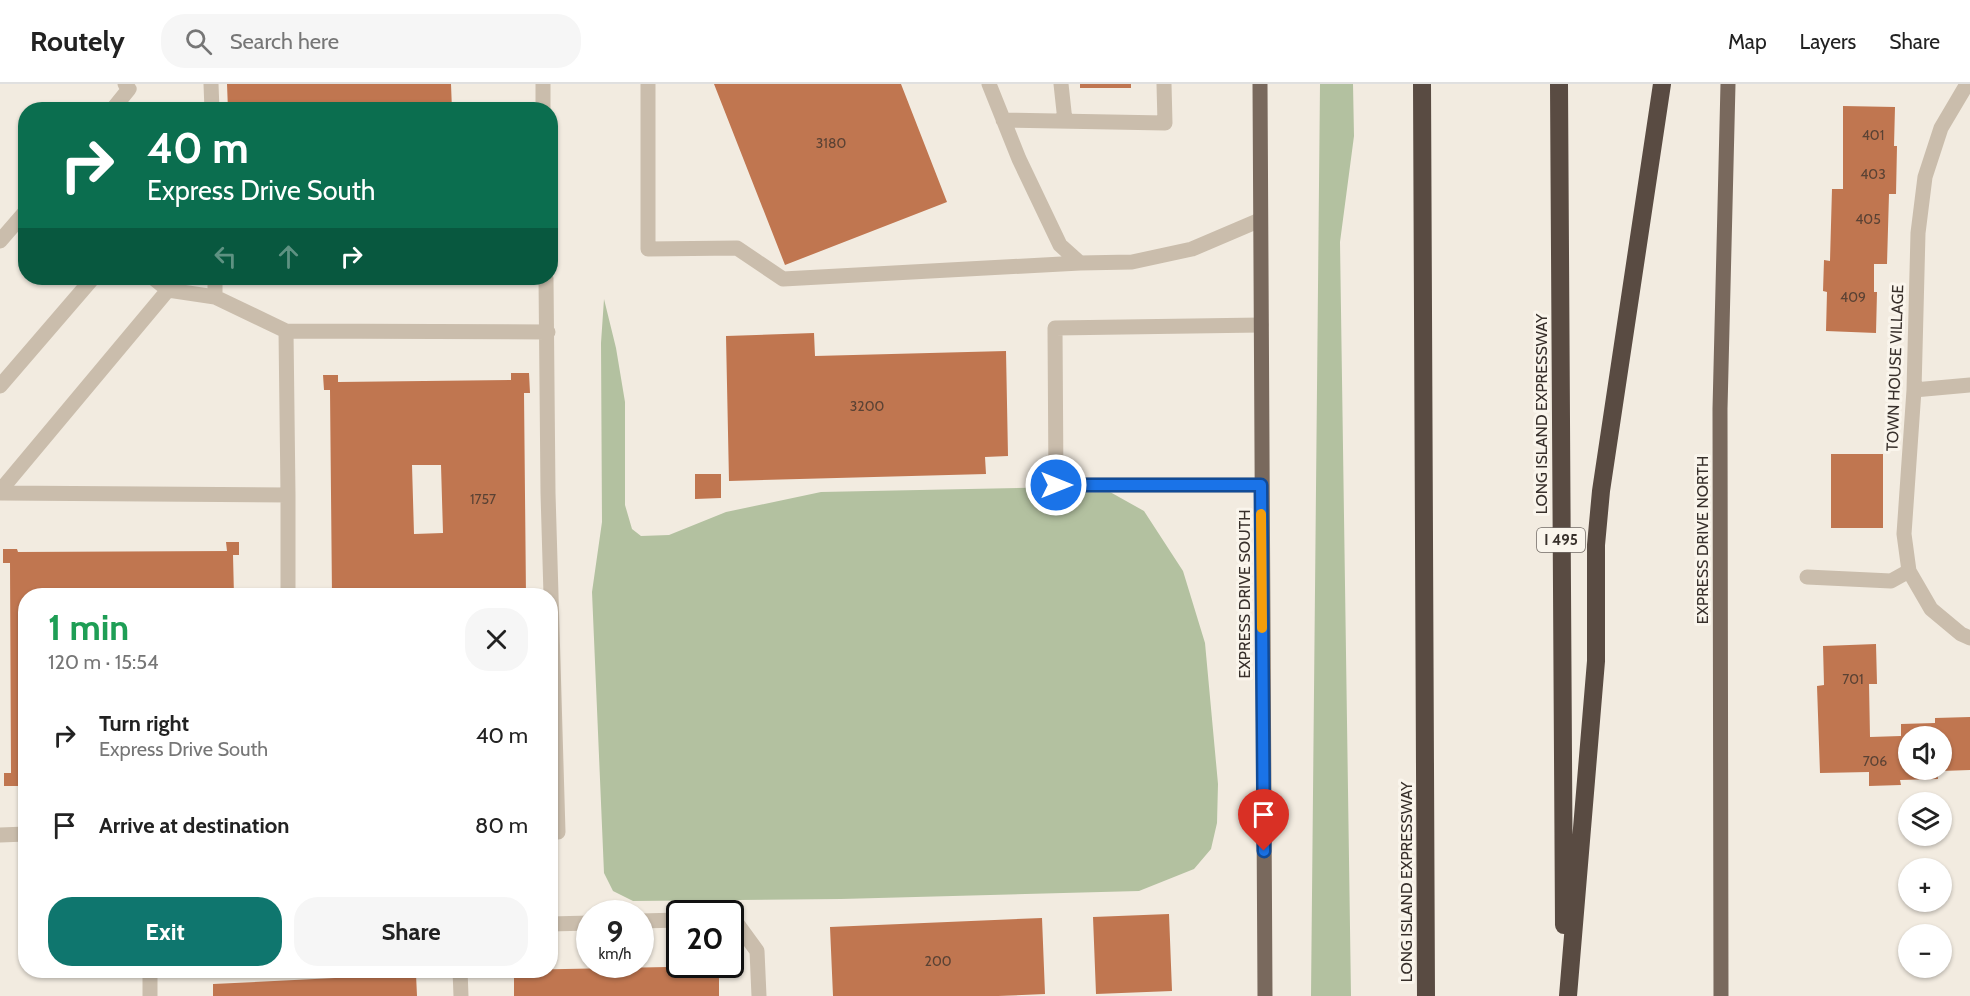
<!DOCTYPE html>
<meta charset="utf-8">
<style>
body{margin:0;font-family:Cabin,sans-serif;background:#f6f6f6;color:#222;height:100vh;display:flex;flex-direction:column;font-size:22px;white-space:nowrap}
*{box-sizing:border-box;margin:0}
p{font-size:20px;color:#767676}
.icon{flex:none;width:33px;height:33px;fill:none;stroke:currentColor;stroke-width:2;stroke-linecap:round;stroke-linejoin:round}
.map{position:relative;flex:1;overflow:hidden}
.details{position:absolute;left:18px;top:504px;width:540px;height:390px;display:flex;flex-direction:column;background:#fff;border-radius:24px;box-shadow:0 2px 4px #0004}
.details>*{flex:none}
.hud{position:absolute;left:18px;top:18px;width:540px;height:183px;border-radius:24px;box-shadow:0 2px 4px #0004;background:#0b6e4f;color:#fff;overflow:hidden}
.fabs{position:absolute;left:1898px;top:642px;display:grid;gap:12px}
.fabs a{display:grid;place-items:center;width:54px;height:54px;border-radius:50%;background:#fff;box-shadow:0 2px 4px #0004;font-size:30px}
.speed{position:absolute;left:576px;top:816px;display:flex;gap:12px;font-size:30px;font-weight:700;text-align:center}
.speed>*{display:grid;place-content:center;width:78px;height:78px;border-radius:50%;background:#fff;box-shadow:0 2px 4px #0004;line-height:1}
.speed small{font-size:15px;font-weight:400}
.speed .limit{border:3px solid #111;border-radius:9px;background:#fff;color:#111}
.pin{position:absolute;display:grid;place-items:center;width:51px;height:51px;color:#fff;margin:-62px -26px;border-radius:50% 50% 50% 0;rotate:-45deg;box-shadow:0 0 6px #0007}
.pin .icon{rotate:45deg}
.me{position:absolute;width:66px;margin:-33px;rotate:90deg;stroke-linejoin:round;filter:drop-shadow(0 0 4px #0008)}
.turn{display:flex;align-items:center;gap:21px;height:126px;padding:0 30px;font-size:27px}
.turn .icon{width:78px;height:78px;stroke-width:2.5}
.turn b{display:block;font-size:42px;line-height:51px}
.lanes{display:flex;align-items:center;height:57px;padding:0 30px;background:#0003;justify-content:center;gap:30px;direction:ltr}
.lanes .off{opacity:.35}
.round{display:grid;place-items:center;flex:none;width:63px;height:63px;border-radius:24px;background:#f6f6f6}
.headline{display:flex;align-items:center;justify-content:space-between;height:102px;padding:0 30px}
h1{font-size:36px;font-weight:700;line-height:45px;color:#1e9e55}
.button{display:flex;gap:12px;margin-top:auto;padding:12px 30px}
.button a{flex:1;height:69px;border-radius:24px;background:#0f766e;color:#fff;font-size:24px;font-weight:700;line-height:69px;text-align:center}
.button a+a{background:#f6f6f6;color:#222}
ul{padding:0;list-style:none}
li{display:flex;align-items:center;gap:18px;height:90px;padding:0 30px}
li div{flex:1}
li b{display:block;font-size:22px}
li em{font-style:normal}
header{display:flex;align-items:center;gap:36px;box-sizing:border-box;height:84px;padding:0 30px;background:#fff;border-bottom:2px solid #e0e0e0}
header strong{font-size:28px}
nav{display:flex;gap:33px;margin-inline-start:auto;font-size:21px}
.search{width:420px;height:54px;background:#f6f6f6;display:flex;align-items:center;gap:15px;box-sizing:border-box;padding:0 21px;border-radius:24px;color:#767676;font-size:22px}
.map>svg:first-child{display:block}
</style>
<header>
<strong>Routely</strong>
<div class="search"><svg class="icon" aria-label="search" viewBox="0 0 24 24"><circle cx="10" cy="10" r="6"/><path d="M15 15l6 6"/></svg>Search here</div>
<nav><a>Map</a><a>Layers</a><a>Share</a></nav>
</header>
<div class="map">
<svg width="1970" height="912" viewBox="0 0 1970 912">
<rect width="100%" height="100%" fill="#f2ebe0"/>
<!-- green -->
<path fill="#b3c1a0" d="M1320,0H1353L1354,52L1340,158L1351,912H1311Z
M604,215L616,264L625,318V421L632,445L641,452L669,451L726,428L821,408L1065,403L1110,408L1144,427L1183,487L1205,559L1218,700L1217,739L1211,765L1194,785L1139,807L841,815L633,817L613,807L604,789L592,508L602,438L601,259Z"/>
<!-- building -->
<path fill="#c07650" fill-rule="evenodd" d="M227,0H451L452,26H228Z
M714,0H901L947,118L785,181Z
M1080,0H1131V4H1080Z
M1843,22L1895,23L1894,62H1897L1896,110H1889L1887,180H1874V208H1877L1876,249L1826,247L1827,208L1823,207L1824,176L1830,177L1832,105H1843Z
M814,249L815,272L1006,267L1008,372L985,373L986,390L729,397L726,252Z
M511,289H529L530,309H524L526,512H332L330,306H324L323,291H338V298L511,296ZM412,381H441L443,449L414,450Z
M1831,370H1883V444H1831Z
M695,390H721V414L695,415Z
M226,458H239V471H233L234,512H26V696H18L19,702H4V689H11L10,479H3V465H17L18,468L227,467Z
M1876,560L1877,600H1869L1870,653L1901,652V640L1935,639V634L1970,633V686L1941,687V652H1908V686H1937L1938,695L1900,696L1901,701L1869,702V688L1820,689L1817,602L1824,601L1823,562Z
M1169,830L1172,907L1096,910L1093,833Z
M1042,834L1045,910L998,912H833L830,843Z
M719,882V912H514V886Z
M416,890L417,912H213V900Z"/>
<g fill="none" stroke-linecap="round" stroke-linejoin="round">
<!-- minor -->
<path stroke="#cabdac" stroke-width="15" d="M211,0L212,26
M543,0V26
M648,0V165L737,164L783,195L1080,179
M989,0L1019,75L1060,161L1080,179L1132,178L1192,165L1260,136
M1061,0L1065,37
M1967,0L1941,44L1925,93L1918,149L1914,306L1904,450L1909,487L1931,525L1961,550L1970,554
M112,26L129,5L125,0
M1003,36L1165,39L1164,0
M0,157L26,127
M153,194L168,206
M546,194L548,409L558,748H550
M1261,241L1055,244L1056,401H1261
M286,247L548,248
M0,302L93,194
M1914,306L1970,301
M0,407L168,206L215,213
M0,409L288,411L286,247L215,213V194
M288,411V512
M1807,493L1891,497L1909,487
M0,751L26,750
M730,834H733L757,867L759,912
M640,837L680,836
M550,840L590,839
M460,886L461,912
M150,912V891L152,886"/>
<!-- major -->
<path stroke="#79695d" stroke-width="15" d="M1260,0L1265,912
M1721,912L1720,325L1728,0"/>
<!-- highway -->
<path stroke="#594b42" stroke-width="18" d="M1422,0L1426,912
M1559,0L1564,841
M1568,912L1596,577V461L1601,407L1662,0"/>
</g>
<g fill="none" stroke-linecap="round" stroke-linejoin="round">
<!-- route casing -->
<g stroke="#114b97" stroke-width="15">
<path id="route" d="M1056,401H1261L1264,767"/>
</g>
<!-- route -->
<use href="#route" stroke="#1a73e8" stroke-width="10"/>
<!-- slow -->
<path stroke="#f59e0b" stroke-width="10" d="M1261,430L1262,544"/>
</g>
<g text-anchor="middle" dominant-baseline="central" stroke-width="6" stroke-linejoin="round" paint-order="stroke">
<!-- number labels -->
<g font-size="14" fill="#5a4234">
<text x="1873" y="51">401</text>
<text x="831" y="59">3180</text>
<text x="1873" y="90">403</text>
<text x="1868" y="135">405</text>
<text x="1853" y="213">409</text>
<text x="867" y="322">3200</text>
<text x="483" y="415">1757</text>
<text x="1853" y="595">701</text>
<text x="1875" y="677">706</text>
<text x="938" y="877">200</text>
</g>
<!-- shield labels -->
<rect fill="#faf5ec" stroke="#726b65" stroke-width="1.5" x="1537" y="444" width="48" height="24" rx="4.5"/>
<g font-size="15" font-weight="bold" fill="#38302b">
<text x="1561" y="456">I 495</text>
</g>
<!-- street labels -->
<g font-size="16" fill="#38302b" stroke="#faf5ec">
<text transform="translate(1895 284) rotate(-88)">TOWN HOUSE VILLAGE</text>
<text transform="translate(1541 330) rotate(-90)">LONG ISLAND EXPRESSWAY</text>
<text transform="translate(1702 456) rotate(-90)">EXPRESS DRIVE NORTH</text>
<text transform="translate(1244 510) rotate(-90)">EXPRESS DRIVE SOUTH</text>
<text transform="translate(1406 798) rotate(-90)">LONG ISLAND EXPRESSWAY</text>
</g>
</g>
</svg>
<div class="fabs">
<a><svg class="icon" aria-label="sound" viewBox="0 0 24 24"><path d="M4 9h4l5-4v14l-5-4H4zM17 9q2 3 0 6"/></svg></a>
<a><svg class="icon" aria-label="layers" viewBox="0 0 24 24"><path d="M12 4l9 5-9 5-9-5zM3 14l9 5 9-5"/></svg></a>
<a>+</a>
<a>−</a>
</div>
<div class="speed"><div>9<small>km/h</small></div><div class="limit">20</div></div>
<div class="pin" style="left:1264px;top:767px;background:#d93025"><svg class="icon" aria-label="arrive" viewBox="0 0 24 24"><path d="M6 21V4h12l-3 4 3 4H6"/></svg></div>
<svg class="me" style="left:1056px;top:401px" viewBox="-20 -20 40 40"><circle r="17" fill="#1a73e8" stroke="#fff" stroke-width="3"/><path d="M0-11L8 9 0 5-8 9z" fill="#fff"/></svg>
<div class="hud">
<div class="turn"><svg class="icon" aria-label="right" viewBox="0 0 24 24"><path d="M7 20v-9h11M14 6l5 5-5 5"/></svg><div><b>40 m</b>Express Drive South</div></div>
<div class="lanes"><svg class="icon off" aria-label="left" viewBox="0 0 24 24"><path d="M17 20v-9H6M10 6l-5 5 5 5"/></svg><svg class="icon off" aria-label="ahead" viewBox="0 0 24 24"><path d="M12 20V5M6 11l6-6 6 6"/></svg><svg class="icon" aria-label="right" viewBox="0 0 24 24"><path d="M7 20v-9h11M14 6l5 5-5 5"/></svg></div>
</div>
<section class="details">
<div class="headline"><div><h1>1 min</h1><p>120 m · 15:54</p></div><a class="round"><svg class="icon" aria-label="close" viewBox="0 0 24 24"><path d="M6 6l12 12M18 6L6 18"/></svg></a></div>
<ul>
<li><svg class="icon" aria-label="right" viewBox="0 0 24 24"><path d="M7 20v-9h11M14 6l5 5-5 5"/></svg><div><b>Turn right</b><p>Express Drive South</p></div><em>40 m</em></li>
<li><svg class="icon" aria-label="arrive" viewBox="0 0 24 24"><path d="M6 21V4h12l-3 4 3 4H6"/></svg><div><b>Arrive at destination</b></div><em>80 m</em></li>
</ul>
<div class="button"><a>Exit</a><a>Share</a></div>
</section>
</div>
